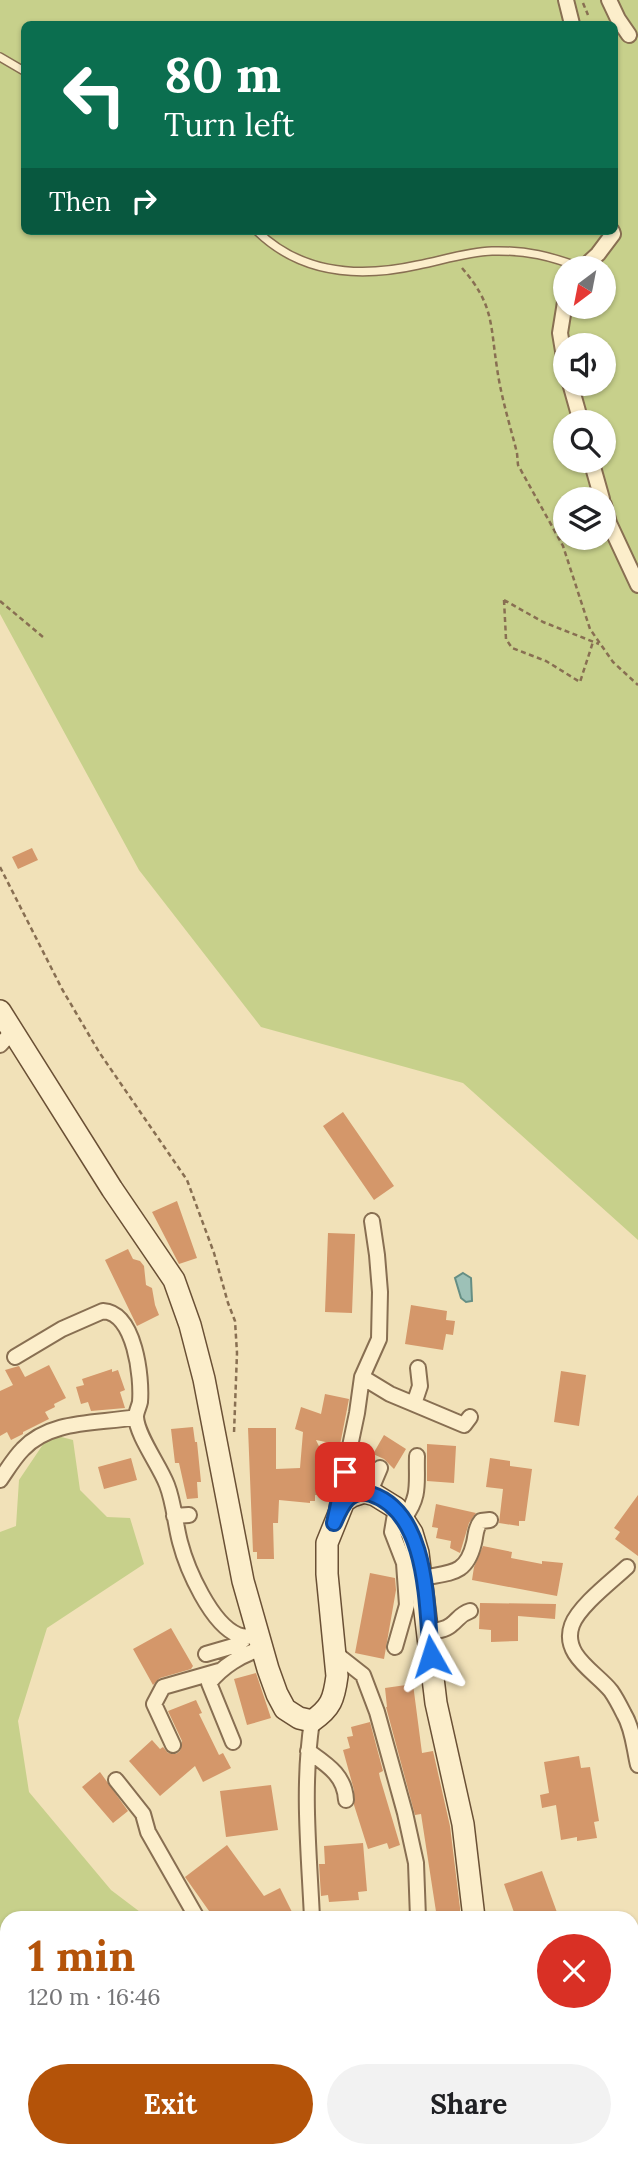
<!DOCTYPE html>
<meta charset="utf-8">
<style>
body{margin:0;font-family:Lora,serif;background:#f2f2f2;color:#202124;height:100vh;display:flex;flex-direction:column;font-size:26px;white-space:nowrap}
*{box-sizing:border-box;margin:0}
p{font-size:23px;color:#757577}
.icon{flex:none;width:38px;height:38px;fill:none;stroke:currentColor;stroke-width:2;stroke-linecap:round;stroke-linejoin:round}
.map{position:relative;flex:1;overflow:hidden}
.details{position:absolute;left:0px;top:1911px;width:639px;height:247px;display:flex;flex-direction:column;background:#fff;border-radius:21px 21px 0 0;box-shadow:0 2px 5px #0004}
.details>*{flex:none}
.hud{position:absolute;left:21px;top:21px;width:597px;height:214px;border-radius:10px;box-shadow:0 2px 5px #0004;background:#0b6e4f;color:#fff;overflow:hidden}
.needle{width:46px;rotate:212deg}
.buttons{position:absolute;left:553px;top:256px;display:grid;gap:14px}
.buttons a{display:grid;place-items:center;width:63px;height:63px;border-radius:50%;background:#fff;box-shadow:0 2px 5px #0004;font-size:35px}
.pin{position:absolute;display:grid;place-items:center;width:60px;height:60px;color:#fff;margin:-30px;border-radius:14px;box-shadow:0 4px 10px #0006}
.me{position:absolute;width:77px;margin:-38px;rotate:354deg;stroke-linejoin:round;filter:drop-shadow(0 0 5px #0008)}
.turn{display:flex;align-items:center;gap:24px;height:147px;padding:0 28px;font-size:32px}
.turn .icon{width:91px;height:91px;stroke-width:2.5}
.turn b{display:block;font-size:49px;line-height:60px}
.then{display:flex;align-items:center;height:66px;padding:0 28px;background:#0003;gap:14px;font-size:26px}
.round{display:grid;place-items:center;flex:none;width:74px;height:74px;border-radius:37px;background:#f2f2f2}
.overview{display:flex;align-items:center;justify-content:space-between;height:119px;padding:0 28px}
h1{font-size:42px;font-weight:700;line-height:52px;color:#b45309}
.action{display:flex;gap:14px;margin-top:auto;padding:14px 28px}
.action a{flex:1;height:80px;border-radius:42px;background:#b45309;color:#fff;font-size:28px;font-weight:700;line-height:80px;text-align:center}
.action a+a{background:#f2f2f2;color:#202124}
.map>svg:first-child{display:block}
</style>
<div class="map">
<svg width="638" height="2157" viewBox="0 0 638 2157">
<rect width="100%" height="100%" fill="#f1e1b8"/>
<!-- green -->
<path fill="#c7d08b" fill-rule="evenodd" d="M0,0H638V1240L463,1083L261,1027L139,870L0,614ZM24,24H614V231H24ZM565,268H604V306H565ZM565,345H604V383H565ZM565,422H604V460H565ZM565,499H604V537H565Z
M50,1434L73,1440L80,1490L107,1517L130,1518L144,1564L47,1628L18,1721L29,1792L111,1890L148,1918H7V2151H291L294,2157H0V1532L16,1526L19,1480Z"/>
<!-- water -->
<path fill="#9dc1b7" stroke="#658e84" stroke-width="2" d="M463,1273L471,1278L472,1301L466,1302L461,1298L455,1278Z"/>
<!-- building -->
<path fill="#d4976a" d="M32,848L38,860L18,869L12,857Z
M343,1112L394,1186L374,1200L323,1126Z
M177,1201L197,1258L179,1264L152,1212Z
M328,1233L355,1234L352,1313L325,1312Z
M128,1249L133,1259L140,1261L144,1266L146,1285L152,1288L155,1305L159,1315L137,1326L105,1260Z
M411,1305L447,1311L446,1320L455,1321L453,1335L446,1334L443,1350L405,1344Z
M49,1365L66,1398L54,1404L55,1407L45,1412L49,1419L23,1432V1434L11,1440L7,1432L0,1436V1391L13,1385L5,1370L19,1366L25,1377Z
M112,1369V1372L118,1370L125,1390L120,1392L125,1408L91,1411L88,1402L81,1404L76,1387L84,1385L82,1379Z
M561,1371L586,1375L579,1426L554,1422Z
M325,1394L349,1399L340,1445L316,1440L331,1471L329,1491L324,1496L315,1495V1501H310V1503L279,1500L278,1523H273L274,1559H257V1552H253L248,1428H276V1469L300,1468L303,1432L295,1429L301,1407L321,1414Z
M193,1427L195,1442H197L201,1482H197L198,1498L187,1499L179,1463H175L171,1429Z
M384,1435L406,1449L394,1469L384,1459L373,1454Z
M427,1444L456,1446L454,1483L427,1481Z
M131,1458L137,1480L104,1489L98,1467Z
M490,1458L510,1461V1466L532,1469L525,1521H519V1526L499,1523L503,1489L486,1487Z
M638,1495V1556L615,1539L620,1532L614,1528Z
M436,1504L476,1513L469,1523L460,1553L450,1548L451,1541L436,1538L438,1528L432,1527Z
M483,1546L512,1552L511,1558L542,1564V1561L563,1563L557,1596L472,1580L474,1567Z
M370,1573L395,1578L396,1590L384,1659L355,1653Z
M480,1603L556,1604L555,1619L518,1616V1641L491,1642V1630L479,1629Z
M171,1628L193,1666L191,1669L160,1678L153,1685L133,1649Z
M256,1673L271,1718L247,1725L234,1679Z
M413,1684L422,1753L433,1751L450,1826L460,1908V1915H457V1918H437L421,1814L415,1815L386,1707H387L385,1688Z
M196,1700L202,1713L199,1714L219,1755L223,1753L231,1768L203,1782L195,1766L160,1796L129,1761L152,1740L160,1749L163,1747L168,1753L176,1754L180,1751L182,1741L168,1711Z
M370,1722L383,1771L379,1773L380,1778L400,1845L389,1849L387,1843L368,1849L354,1805V1790L343,1750L350,1748L347,1737L353,1736L351,1727Z
M579,1756L581,1768L590,1767L599,1821L594,1822L597,1838L577,1841V1837L561,1840L556,1805L542,1808L540,1795L549,1793L544,1762Z
M100,1772L128,1811L113,1823L82,1787Z
M271,1785L278,1830L226,1837L220,1791Z
M363,1843L367,1891L358,1892L359,1900L329,1902L328,1895L321,1896L319,1864H325L324,1846Z
M227,1845L264,1896L280,1888L295,1918H214L185,1877Z
M542,1871L559,1918H516L504,1884Z"/>
<g fill="none" stroke-linecap="round" stroke-linejoin="round">
<!-- lane casing -->
<g stroke="#886f52" stroke-width="10">
<path id="lane" d="M0,57L24,71
M257,231C302,275 360,278 418,265C443,260 467,252 492,251C527,250 550,256 582,268"/>
</g>
<!-- street casing -->
<g stroke="#886f52" stroke-width="18">
<path id="street" d="M566,0L572,24
M609,0L618,19L629,35
M583,268L598,254L613,234L612,231
M565,302L560,333L565,363
M570,383L581,422
M591,460L602,499
M604,505L609,523L638,585
M0,1045L12,1032
M15,1357L62,1329L103,1311C135,1313 142,1377 140,1402C139,1407 136,1412 136,1417C137,1436 160,1466 167,1485C174,1503 175,1523 180,1542C187,1569 211,1624 238,1635C245,1638 253,1636 259,1635
M362,1377L390,1394L414,1404L420,1386L418,1368
M414,1404L464,1425L470,1417
M0,1480C7,1470 14,1458 23,1449C51,1419 99,1424 136,1417
M369,1494L380,1468
M337,1508L357,1413L362,1377L379,1339L380,1292L377,1255L372,1221
M174,1516L189,1515
M404,1518C421,1496 416,1482 417,1456
M627,1567C612,1581 579,1606 572,1625C561,1655 596,1672 611,1691C616,1698 620,1706 624,1714C633,1729 634,1748 638,1765
M422,1578C450,1572 466,1576 474,1543C476,1535 475,1528 481,1521L490,1520
M428,1632C436,1631 445,1630 451,1625C459,1619 460,1614 470,1611
M395,1647L407,1605L404,1563L392,1532L396,1508
M335,1653L363,1675L377,1712L405,1813L416,1863L418,1918
M206,1654L237,1645L248,1636
M312,1721C302,1787 309,1852 312,1918
M233,1742L209,1683C224,1665 240,1656 262,1648
M173,1745L154,1704L163,1687L219,1671
M308,1751C326,1764 345,1775 346,1800
M116,1780L143,1814L148,1832L197,1918
M632,1999L638,1995
M378,2157V2151
M526,2157L527,2151"/>
</g>
<!-- secondary casing -->
<g stroke="#6a5035" stroke-width="24">
<path id="secondary" d="M0,1011L112,1189L174,1280L190,1325L204,1379L243,1581L268,1669L277,1694L285,1709L299,1718L312,1721C331,1708 334,1699 337,1676L327,1574V1543L344,1501L352,1496L364,1492L375,1495L396,1508L412,1533L418,1553L436,1703L463,1824L474,1918
M491,2151V2157"/>
</g>
<!-- path -->
<path stroke="#886f52" stroke-width="2.5" stroke-dasharray="5 3.5" stroke-linecap="butt" d="M583,3L588,15
M462,268C494,305 490,323 497,368C501,397 510,425 517,453L518,465L563,546L590,629L613,662L638,685
M504,600L506,639L512,648L546,661L580,682L593,642
M504,600L543,622L599,644
M0,601L43,637
M0,867L62,989L99,1052L187,1180L214,1253L228,1303L235,1321L237,1353L234,1433"/>
<!-- lane -->
<use href="#lane" stroke="#fceecb" stroke-width="7"/>
<!-- street -->
<use href="#street" stroke="#fceecb" stroke-width="14"/>
<!-- secondary -->
<use href="#secondary" stroke="#fceecb" stroke-width="21"/>
</g>
<g fill="none" stroke-linecap="round" stroke-linejoin="round">
<!-- route casing -->
<g stroke="#114b97" stroke-width="18">
<path id="route" d="M345,1472L334,1523C341,1507 349,1487 371,1494C429,1513 426,1606 431,1656"/>
</g>
<!-- route -->
<use href="#route" stroke="#1a73e8" stroke-width="12"/>
</g>
</svg>
<div class="buttons">
<a><svg class="needle" viewBox="-14 -14 28 28"><path d="M0-13l5 13h-10z" fill="#e53935"/><path d="M0 13l5-13h-10z" fill="#757577"/></svg></a>
<a><svg class="icon" aria-label="sound" viewBox="0 0 24 24"><path d="M4 9h4l5-4v14l-5-4H4zM17 9q2 3 0 6"/></svg></a>
<a><svg class="icon" aria-label="search" viewBox="0 0 24 24"><circle cx="10" cy="10" r="6"/><path d="M15 15l6 6"/></svg></a>
<a><svg class="icon" aria-label="layers" viewBox="0 0 24 24"><path d="M12 4l9 5-9 5-9-5zM3 14l9 5 9-5"/></svg></a>
</div>
<div class="pin" style="left:345px;top:1472px;background:#d93025"><svg class="icon" aria-label="arrive" viewBox="0 0 24 24"><path d="M6 21V4h12l-3 4 3 4H6"/></svg></div>
<svg class="me" style="left:431px;top:1656px" viewBox="-20 -20 40 40"><path d="M0-17L14 15 0 8-14 15z" fill="#1a73e8" stroke="#fff" stroke-width="4"/></svg>
<div class="hud">
<div class="turn"><svg class="icon" aria-label="left" viewBox="0 0 24 24"><path d="M17 20v-9H6M10 6l-5 5 5 5"/></svg><div><b>80 m</b>Turn left</div></div>
<div class="then">Then<svg class="icon" aria-label="right" viewBox="0 0 24 24"><path d="M7 20v-9h11M14 6l5 5-5 5"/></svg></div>
</div>
<section class="details">
<div class="overview"><div><h1>1 min</h1><p>120 m · 16:46</p></div><a class="round" style="background:#d93025;color:#fff"><svg class="icon" aria-label="close" viewBox="0 0 24 24"><path d="M6 6l12 12M18 6L6 18"/></svg></a></div>
<div class="action"><a>Exit</a><a>Share</a></div>
</section>
</div>
